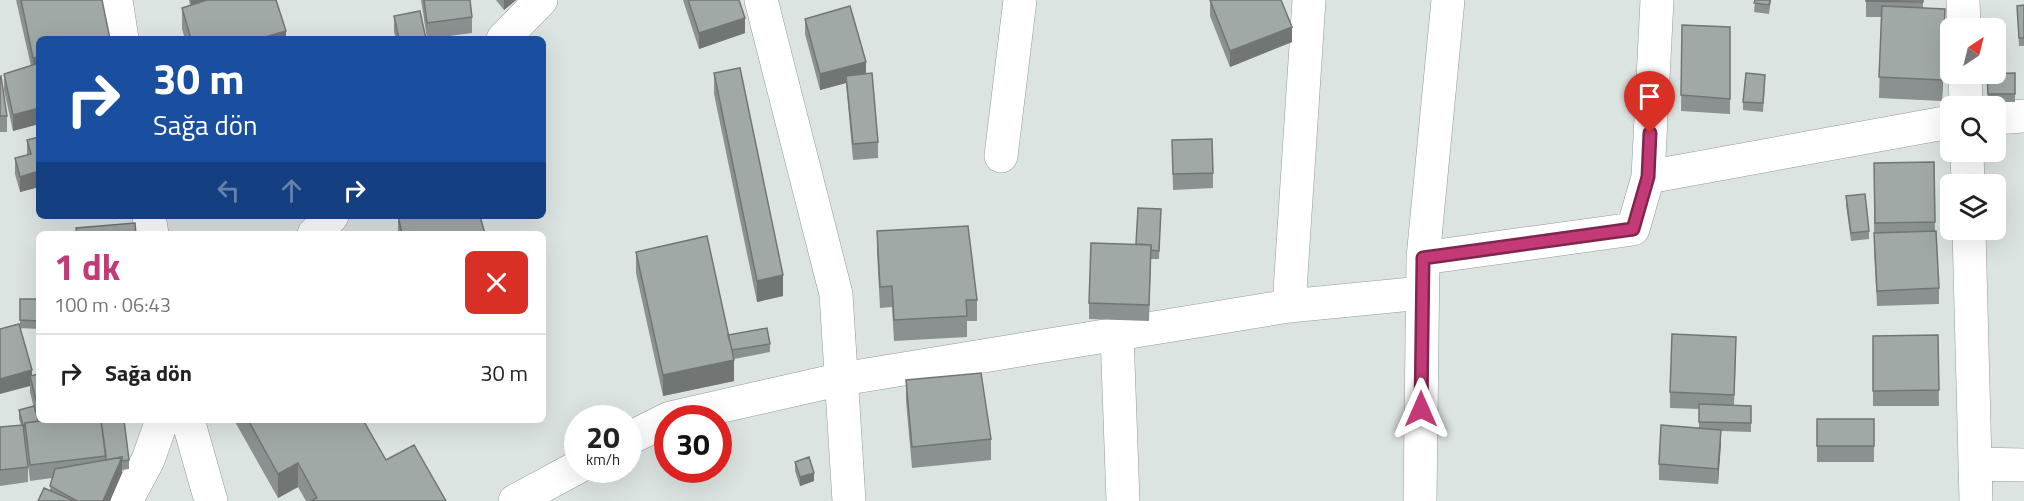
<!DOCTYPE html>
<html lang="tr">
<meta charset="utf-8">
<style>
body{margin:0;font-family:"Titillium Web",sans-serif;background:#f2f2f2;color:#222;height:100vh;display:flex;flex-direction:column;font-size:22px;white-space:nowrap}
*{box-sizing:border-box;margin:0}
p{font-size:20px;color:#767676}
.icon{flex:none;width:33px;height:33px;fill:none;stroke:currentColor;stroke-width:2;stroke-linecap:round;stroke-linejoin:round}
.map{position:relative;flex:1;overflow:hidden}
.panel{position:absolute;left:36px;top:231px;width:510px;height:192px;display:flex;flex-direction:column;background:#fff;border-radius:9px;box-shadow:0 6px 24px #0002}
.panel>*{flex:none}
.top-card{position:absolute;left:36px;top:36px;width:510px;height:183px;border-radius:9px;box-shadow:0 6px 24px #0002;background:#1a4fa0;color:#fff;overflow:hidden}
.needle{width:39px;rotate:35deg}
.controls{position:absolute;left:1940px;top:18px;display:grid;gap:12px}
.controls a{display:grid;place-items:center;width:66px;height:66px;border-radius:9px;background:#fff;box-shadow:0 6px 24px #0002;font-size:30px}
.speed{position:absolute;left:564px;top:405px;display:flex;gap:12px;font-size:30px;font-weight:700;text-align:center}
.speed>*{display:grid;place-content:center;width:78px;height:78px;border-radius:50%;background:#fff;box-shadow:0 6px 24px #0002;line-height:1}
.speed small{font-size:15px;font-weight:400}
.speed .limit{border:9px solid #d22;background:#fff;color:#111}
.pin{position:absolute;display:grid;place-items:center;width:51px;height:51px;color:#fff;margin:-62px -26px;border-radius:50% 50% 50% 0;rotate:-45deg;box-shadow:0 0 6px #0007}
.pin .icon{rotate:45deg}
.me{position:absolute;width:66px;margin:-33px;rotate:0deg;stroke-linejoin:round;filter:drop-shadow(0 0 4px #0008)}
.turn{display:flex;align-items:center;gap:21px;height:126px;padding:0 18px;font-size:27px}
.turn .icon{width:78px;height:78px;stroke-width:2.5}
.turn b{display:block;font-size:42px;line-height:51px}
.lanes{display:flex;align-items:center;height:57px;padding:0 18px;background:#0003;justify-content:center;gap:30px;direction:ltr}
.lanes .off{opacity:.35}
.round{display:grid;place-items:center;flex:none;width:63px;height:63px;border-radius:9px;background:#f2f2f2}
.summary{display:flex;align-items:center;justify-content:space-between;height:102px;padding:0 18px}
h1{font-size:36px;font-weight:700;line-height:45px;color:#c33a76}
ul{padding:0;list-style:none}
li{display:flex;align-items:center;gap:18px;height:78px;padding:0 18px;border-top:2px solid #e0e0e0}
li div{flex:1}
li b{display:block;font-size:22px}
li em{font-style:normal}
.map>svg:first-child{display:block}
</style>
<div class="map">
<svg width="2024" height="501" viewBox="0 0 2024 501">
<rect width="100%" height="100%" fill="#dce4e2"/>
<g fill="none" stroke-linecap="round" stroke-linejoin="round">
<!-- minor casing -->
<g stroke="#929a97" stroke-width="34">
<path id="minor" d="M116,0L122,39
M761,0L836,294L849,501
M1657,0L1648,177L1950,122
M1963,0L1964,28
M503,39L541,0
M1965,74L1966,106
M1995,118L2024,116
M1967,152L1968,184
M1001,156L1020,0
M149,216L152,234
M1969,230L1976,501
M314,234L332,216
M1423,258L1448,0
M1289,306L1422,293
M1117,334L1123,501
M670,418L842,379L1289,306L1309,0
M188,420L211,501
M628,439L668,419
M1975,464L2024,465
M126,501L148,460L162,420
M515,501L578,467
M1420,501L1423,258L1633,229L1648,177"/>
</g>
<!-- minor -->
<use href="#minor" stroke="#fff" stroke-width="33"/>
</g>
<!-- wall -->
<path fill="#8a9190" d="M16,0H102L39,39V124L13,131L4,90V74L31,66Z
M189,0H276L286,39H185L182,29V8L190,5Z
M421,0H470L472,17V33L427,39Z
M496,0H516L504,10Z
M683,0H739L745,33L699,49Z
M1210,0L1292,42L1230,67L1210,16Z
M1755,0H1771L1769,14L1754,12Z
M1866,0H1923V8L1945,30L1942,101L1879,98L1881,17H1866Z
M2024,5V46H2019L2017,6Z
M394,16L426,39H396L394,32Z
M805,19L866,74L878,142V158L853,160L846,83L820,90L805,34Z
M1682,25L1730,99V114L1681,111Z
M714,73L783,296L757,302L714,94Z
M2015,73V102H1988L1987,74Z
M0,76L7,116V132H0Z
M1765,83L1763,112L1743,110V102Z
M39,137V187L20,192L15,174V158L27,155V140Z
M1172,140L1213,173V188L1173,190Z
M1934,162L1935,231L1939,288V304L1877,306L1874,249V163Z
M1846,196L1869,231V239L1851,241L1846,205Z
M1161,209L1159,259H1151L1149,321L1089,319V303L1136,244Z
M398,216L485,234H398Z
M877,231L977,300V321H967V337L894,341L892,307L880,308L877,252Z
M636,252L728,335L770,344V352L734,359V381L663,396L636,273Z
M20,299H39V329L20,328L32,376L39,374V420H124L129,460V469L122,470V473L110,501H38L50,490L52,478L30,481L25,437L28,467V482L0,486V427L21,425L19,419V410L36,416L30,392V386L20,326Z
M1938,335L1939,406H1873V336Z
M1736,352L1734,405L1751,406V432L1721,431L1718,484L1659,480V464L1699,428V409L1670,408V392Z
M906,380L991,439V460L912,468L906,401Z
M1817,419H1874V462H1817Z
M234,420H363L386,460L446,501H306L298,487L278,498Z
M795,462L814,481L800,486L795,471Z"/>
<!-- shaded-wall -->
<path fill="#717675" d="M191,0H216L191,8Z
M504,0H516L504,10Z
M1945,9V30L1942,101V80Z
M745,18V33L699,49V33Z
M1292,27V42L1230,67V51Z
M286,31V39H265V37Z
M39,57V78L33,79V58Z
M866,62V78L846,76V83L820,90V74Z
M39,108V124L13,131V115Z
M39,171V187L20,192V177Z
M783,275V296L757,302V281Z
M734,360V381L663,396V375Z
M32,370V382L30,376V386L0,394V379Z
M1721,430V445L1718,484V469Z
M122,457V473L110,501H103Z
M298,463V487L278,498V474Z
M814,473V481L800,486V477Z"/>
<!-- building -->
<path fill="#a1a9a7" stroke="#717675" stroke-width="1.5" d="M21,0H102L110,39H39V57L33,58Z
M207,0H276L286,31L265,37L266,39H191L182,8Z
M424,0H470L472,17L427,23Z
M688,0H739L745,18L699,33Z
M1210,0H1281L1292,27L1230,51Z
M1755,0H1770L1769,5L1754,3Z
M1866,0H1923V2L1866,1Z
M2024,5V38H2019L2017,6Z
M850,6L866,62L820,74L805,19Z
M1882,6L1945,9L1942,80L1879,77Z
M420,11L426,39H399L394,16Z
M1682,25L1730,27V99L1681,95Z
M39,63V108L13,115L4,74Z
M740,68L783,275L757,281L714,73Z
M872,73L878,142L853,144L846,76Z
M1746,73L1765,75L1763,103L1743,102Z
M2015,73V94H1988L1987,74Z
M0,76H1L7,116H0Z
M39,137V171L20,177L15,158L31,154L27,140Z
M1212,139L1213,173L1173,174L1172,140Z
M1934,162L1935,222L1875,223L1874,163Z
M1865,194L1869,231L1851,233L1846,196Z
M1138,208L1161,209L1159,251L1151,250V245L1136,244Z
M398,216H480L485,234H402Z
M135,223L136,234H77L76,228Z
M968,226L977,300H966L967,316L894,320L892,286L880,287L877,231Z
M1936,231L1939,288L1877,291L1874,233Z
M707,236L734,360L663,375L636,252Z
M1091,243L1151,245L1149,305L1089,303Z
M20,299H39V321L20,320Z
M19,324L32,370L0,379V329Z
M767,328L770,344L732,350L728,335Z
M1672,334L1736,337L1734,395L1670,392Z
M1938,335L1939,390L1873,391V336Z
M981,373L991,439L912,447L906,380Z
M39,374V411L30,376Z
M1699,404L1751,406V423L1699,422Z
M34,406L38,421L25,423L24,429L19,410Z
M1817,419H1874V446H1817Z
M48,420H101L106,456L30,465L25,423Z
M101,420H124L129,460L122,461V457L106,460Z
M248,420H363L386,460L414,445L446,501H311L317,498L298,463L278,474Z
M23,425L28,467L0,470V427Z
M1661,425L1721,430L1718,469L1659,464Z
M122,457L103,501H77L50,486L55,469Z
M809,457L814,473L800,477L795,462Z
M44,488L74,501H38Z"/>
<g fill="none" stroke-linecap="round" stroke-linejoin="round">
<!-- route casing -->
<g stroke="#7f264d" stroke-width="15">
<path id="route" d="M1421,409L1423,258L1633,229L1648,177L1650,133"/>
</g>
<!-- route -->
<use href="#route" stroke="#c33a76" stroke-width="10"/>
</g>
</svg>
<div class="controls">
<a><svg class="needle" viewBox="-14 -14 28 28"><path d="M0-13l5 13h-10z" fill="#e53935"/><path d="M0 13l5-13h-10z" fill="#767676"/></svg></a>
<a><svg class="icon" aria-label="search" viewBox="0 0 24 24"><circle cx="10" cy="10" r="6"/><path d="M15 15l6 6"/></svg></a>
<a><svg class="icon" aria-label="layers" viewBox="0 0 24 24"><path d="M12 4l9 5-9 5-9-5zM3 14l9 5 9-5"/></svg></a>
</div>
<div class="speed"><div>20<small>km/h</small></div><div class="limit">30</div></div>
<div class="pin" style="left:1650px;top:133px;background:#d93025"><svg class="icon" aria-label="arrive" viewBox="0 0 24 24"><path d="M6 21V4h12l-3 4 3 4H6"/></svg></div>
<svg class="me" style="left:1421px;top:409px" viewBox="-20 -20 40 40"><path d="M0-17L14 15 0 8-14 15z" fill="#c33a76" stroke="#fff" stroke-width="4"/></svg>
<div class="top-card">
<div class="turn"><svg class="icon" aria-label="right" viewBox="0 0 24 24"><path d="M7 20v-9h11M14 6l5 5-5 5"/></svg><div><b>30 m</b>Sağa dön</div></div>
<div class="lanes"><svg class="icon off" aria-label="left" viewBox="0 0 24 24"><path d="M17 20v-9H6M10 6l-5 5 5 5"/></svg><svg class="icon off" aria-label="ahead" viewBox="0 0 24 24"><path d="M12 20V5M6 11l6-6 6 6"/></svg><svg class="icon" aria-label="right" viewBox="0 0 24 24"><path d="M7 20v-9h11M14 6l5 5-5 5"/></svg></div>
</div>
<section class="panel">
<div class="summary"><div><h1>1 dk</h1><p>100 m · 06:43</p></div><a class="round" style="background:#d93025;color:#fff"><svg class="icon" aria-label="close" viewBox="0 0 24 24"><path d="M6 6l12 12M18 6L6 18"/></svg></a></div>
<ul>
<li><svg class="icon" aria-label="right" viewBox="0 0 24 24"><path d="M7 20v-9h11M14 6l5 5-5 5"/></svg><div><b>Sağa dön</b></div><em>30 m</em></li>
</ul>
</section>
</div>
